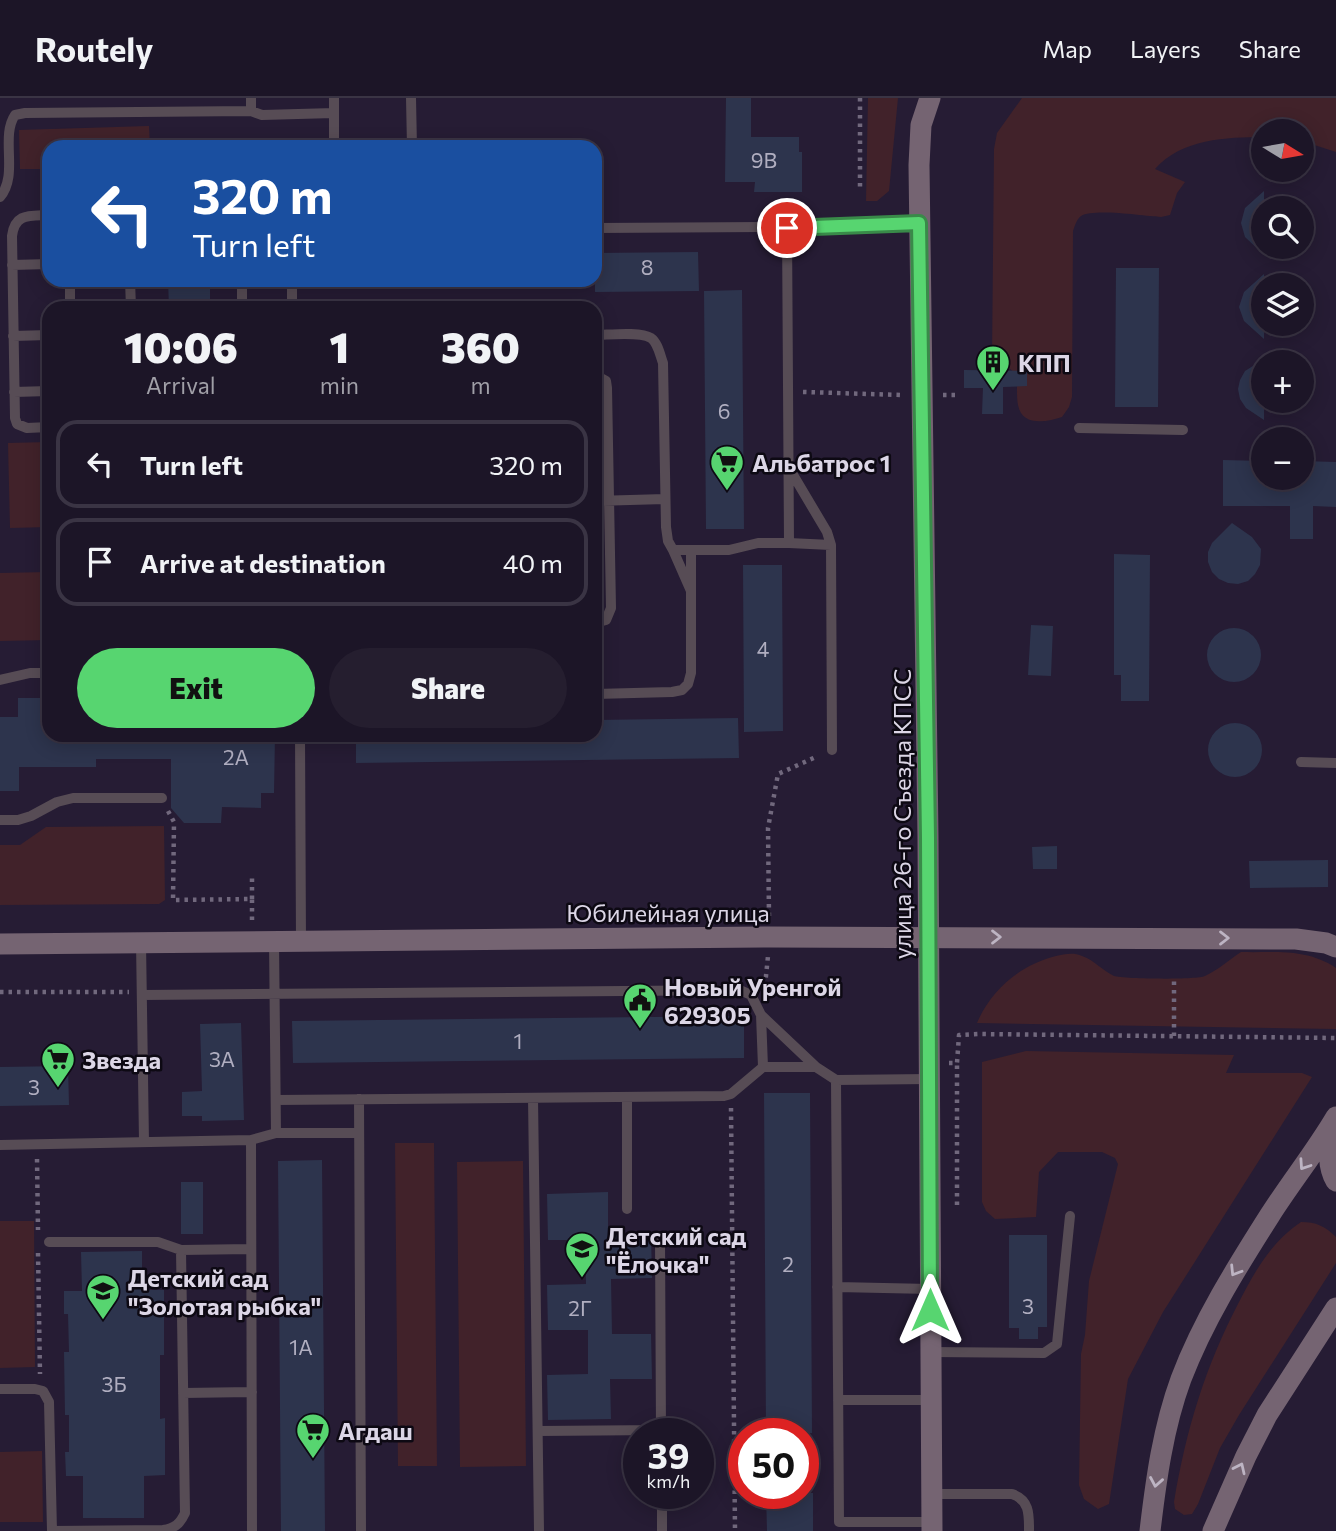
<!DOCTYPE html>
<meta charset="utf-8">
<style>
body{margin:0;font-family:Commissioner,sans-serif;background:#251e2f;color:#f1f3f6;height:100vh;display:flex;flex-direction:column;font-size:26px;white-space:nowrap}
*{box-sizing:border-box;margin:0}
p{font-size:23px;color:#a09fa7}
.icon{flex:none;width:38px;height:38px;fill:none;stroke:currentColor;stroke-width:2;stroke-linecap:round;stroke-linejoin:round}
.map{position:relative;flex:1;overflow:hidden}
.details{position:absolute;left:42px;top:203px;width:560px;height:441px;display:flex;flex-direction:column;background:#1c1527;border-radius:21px;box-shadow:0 4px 18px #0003,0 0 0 2px #3a3444}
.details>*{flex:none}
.banner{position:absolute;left:42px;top:42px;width:560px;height:147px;border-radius:21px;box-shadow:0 4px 18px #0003,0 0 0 2px #3a3444;background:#1a4fa0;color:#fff;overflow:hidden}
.needle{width:46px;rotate:101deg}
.fabs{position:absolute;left:1251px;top:21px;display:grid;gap:14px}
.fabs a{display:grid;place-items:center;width:63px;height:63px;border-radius:50%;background:#1c1527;box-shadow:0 4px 18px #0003,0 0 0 2px #3a3444;font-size:35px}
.speed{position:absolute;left:623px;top:1320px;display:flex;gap:14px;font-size:35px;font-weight:700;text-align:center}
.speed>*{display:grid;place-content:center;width:91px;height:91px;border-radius:50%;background:#1c1527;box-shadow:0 4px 18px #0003,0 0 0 2px #3a3444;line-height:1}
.speed small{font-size:18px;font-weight:400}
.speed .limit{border:10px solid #d22;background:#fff;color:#111}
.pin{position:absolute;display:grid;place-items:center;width:60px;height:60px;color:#fff;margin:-30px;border:4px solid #fff;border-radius:50%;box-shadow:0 2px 7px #0007}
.me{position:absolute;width:77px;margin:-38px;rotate:0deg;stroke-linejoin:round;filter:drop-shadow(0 0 5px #0008)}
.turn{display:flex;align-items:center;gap:24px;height:147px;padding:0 35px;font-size:32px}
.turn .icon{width:91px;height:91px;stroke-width:2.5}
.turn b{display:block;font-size:49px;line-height:60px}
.eta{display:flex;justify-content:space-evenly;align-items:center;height:119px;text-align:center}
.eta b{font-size:42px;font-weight:800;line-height:49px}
.action{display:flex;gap:14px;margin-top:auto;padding:14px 35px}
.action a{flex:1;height:80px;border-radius:42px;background:#57d570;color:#111;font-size:28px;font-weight:800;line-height:80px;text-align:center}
.action a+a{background:#251e2f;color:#f1f3f6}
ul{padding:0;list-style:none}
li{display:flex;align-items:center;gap:21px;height:88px;margin:0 14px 10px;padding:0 21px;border:4px solid #3a3444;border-radius:21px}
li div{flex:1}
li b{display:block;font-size:26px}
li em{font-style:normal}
header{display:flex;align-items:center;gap:42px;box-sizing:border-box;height:98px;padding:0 35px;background:#1c1527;border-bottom:2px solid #3a3444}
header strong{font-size:33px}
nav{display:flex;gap:38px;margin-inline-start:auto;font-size:24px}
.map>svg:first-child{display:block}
</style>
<header>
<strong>Routely</strong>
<nav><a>Map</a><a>Layers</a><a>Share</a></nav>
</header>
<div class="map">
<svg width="1336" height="1433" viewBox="0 0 1336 1433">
<rect width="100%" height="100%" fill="#261c34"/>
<!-- green -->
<path fill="#41222a" d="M868,0H898L889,93L877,103H866Z
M1022,0H1336V54L1302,43V33H1264L1263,39C1227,39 1181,41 1155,71L1185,84L1177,95L1170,117L1161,119C1144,118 1094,110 1081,118C1076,122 1075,128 1073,133L1072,299L1069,309L1062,319C1047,324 1022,329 1018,307C1016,297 1018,287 1016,277C1008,266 1002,269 992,262L994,51L997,35Z
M149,28L150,49H49V71H20L19,32Z
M49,344V429L10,430L8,345Z
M49,474V542L0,543V475Z
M164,728L165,802L159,806L0,807V747H20L46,729Z
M1241,854C1276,855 1306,850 1336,870V931L977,925C991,892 1020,867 1056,858C1064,856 1074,854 1082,858C1094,862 1103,873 1114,878C1123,881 1197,882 1205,878C1218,872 1229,862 1241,854Z
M1026,953L1234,957L1226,975H1302L1312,979L1163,1214L1128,1281L1109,1406L1098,1411L1084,1401L1079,1387L1081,1256L1085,1237L1089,1183L1118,1066L1115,1060L1102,1054H1058L1039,1074L1036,1119L995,1121L986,1113L982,1104V964Z
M395,1045H434L437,1368H398Z
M523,1063L526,1368L460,1369L457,1064Z
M34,1123L35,1269L0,1270V1123Z
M1301,1124C1316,1124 1325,1128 1336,1139V1165L1239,1317L1220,1350L1198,1406L1192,1416L1184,1417L1175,1411L1174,1404C1186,1332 1205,1269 1239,1204C1255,1173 1271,1144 1301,1124Z
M42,1353L43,1424H0V1354Z"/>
<!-- building -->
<path fill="#2d344d" d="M726,0H751V39H799V54H802V94H754L755,84H725Z
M1264,93V157L1245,139L1241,125L1245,110Z
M698,154L699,193L595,194V155Z
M1116,170H1159L1158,309H1115Z
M1264,176V241L1244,223L1239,209L1244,194Z
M168,182H210V210H169Z
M742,192L744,431H706L704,193Z
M1264,261V322L1246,310L1240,301L1238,291L1240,282L1245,273Z
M964,272L1027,273V288L1003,289V316H982L983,290H964Z
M1223,362L1264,363V380H1302V363L1336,364V409L1313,408V441H1290V408H1223Z
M1232,425L1252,439L1261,451L1260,467L1255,476L1248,483L1238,486L1228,485L1219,481L1212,474L1208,464V454L1212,445Z
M1114,456L1150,457L1149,603H1121V577H1114Z
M743,467H782L783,633L744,634Z
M1031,527L1053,528L1051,578L1028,577Z
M1207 557a27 27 0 1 1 54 0a27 27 0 1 1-54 0Z
M18,600H49V637H275L274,695H261V710L222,709L221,725H184L171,710V661H96V669H19V693H0V619H18Z
M738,620L739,660L356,665V637H595V622Z
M1208 652a27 27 0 1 1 54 0a27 27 0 1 1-54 0Z
M1057,748V771H1033L1032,749Z
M1328,762V789L1250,790L1249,763Z
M744,918V960L293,965L292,923Z
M241,925L244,1022L202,1023V1018H182V994L202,993L200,926Z
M68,968L69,1007L0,1008V969Z
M764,995H810L812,1335H766Z
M322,1062L325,1433H281L278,1063Z
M181,1084H203V1136H181Z
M608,1094V1137L651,1136L652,1180L611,1181L612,1236H651L652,1281H610L611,1321L548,1322L547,1277L588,1276V1232H548L547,1187L586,1186L585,1142H548L547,1096Z
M1009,1137H1047V1229H1038V1241H1019V1230H1009Z
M142,1153V1192H164V1257H160V1321L165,1320V1377L144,1378V1420H83V1378H66L65,1354H69V1317H65L64,1254H69L68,1216H64V1193H82L81,1154Z
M766,1395H813V1433H767Z"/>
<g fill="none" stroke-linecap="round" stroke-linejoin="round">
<!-- path -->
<path stroke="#71687d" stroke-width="4.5" stroke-dasharray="3.5 5" stroke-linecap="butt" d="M860,0V91
M803,294L903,297
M943,297H956
M168,713L174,724L173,802L252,801V823
M252,801V780
M769,818L768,730L778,676L818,658
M765,888L768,858
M0,894H129
M1174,938V880
M949,965H957L959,937L979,936L1336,940
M731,1010L735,1433
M37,1061L38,1132
M957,1107V965
M38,1155L40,1276"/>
<!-- service -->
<path stroke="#574c55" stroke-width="10" d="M334,0V49
M411,0L412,49
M251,13L262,17L334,15
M0,99C19,77 0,39 15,17L25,15L251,13V0
M49,117C29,118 15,115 12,138L15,320L17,326L27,330L49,329
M595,130L787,129L919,125
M12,167L49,166
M70,182V210
M130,182L131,210
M242,182V210
M292,182V210
M595,237C608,237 640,233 651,240C658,245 660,257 663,265L666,429L668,443L673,452
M13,238L49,237
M595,277L606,283L607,290L611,510L606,522L595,525
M14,294L49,293
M1079,330L1183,332
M789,370L827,434L831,447L832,652
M595,403L665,401
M789,445L831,447
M691,493L673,452H729L758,445H789L787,129
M0,582L30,575H49
M595,596L672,594L682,592L688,586L691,575V452
M300,637L301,843
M1301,664L1336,665
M0,722H18L31,718L57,704L73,700H162
M141,844L144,1044
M142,897L740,892L751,897L761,917L763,969
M761,917L816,969L836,982L839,1424H932
M836,982L929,981
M627,999V1111
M533,1000L539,1433
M359,1001L361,1433
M276,1002L724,998L731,996L763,969H816
M276,1035H358
M0,1047L251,1042
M660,1139L661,1335
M49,1144H158L181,1152L251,1151
M837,1189L930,1191
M931,1254L1044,1255L1057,1246L1070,1118
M0,1291H35L43,1293L49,1304L52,1433
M183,1295L252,1294
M838,1302H931
M538,1333L661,1332
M662,1395V1433
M931,1396H1012C1030,1402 1029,1417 1029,1433
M52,1433L163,1432C175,1430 180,1426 185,1415L181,1152
M252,1433L251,1042L276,1035L274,843"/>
<!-- secondary -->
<path stroke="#756472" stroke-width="21" d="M930,0L921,27L919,67L928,739L932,1433
M0,846L768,839L1296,841L1326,845L1336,849
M1332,1027C1330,1046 1326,1066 1336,1083
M1150,1433C1156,1382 1163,1330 1181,1281C1203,1223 1237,1169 1270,1117C1291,1084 1316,1053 1336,1019
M1213,1433L1246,1358L1267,1317L1336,1210"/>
</g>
<!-- one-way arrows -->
<defs><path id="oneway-chevron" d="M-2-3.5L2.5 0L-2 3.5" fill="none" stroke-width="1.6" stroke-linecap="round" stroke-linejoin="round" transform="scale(1.75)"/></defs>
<g stroke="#bdb4c3">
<use href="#oneway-chevron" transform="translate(996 839)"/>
<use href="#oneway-chevron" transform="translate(1224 840)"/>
<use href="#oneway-chevron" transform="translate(1304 1067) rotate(124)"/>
<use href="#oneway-chevron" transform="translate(1235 1173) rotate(122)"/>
<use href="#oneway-chevron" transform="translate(1240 1370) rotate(-65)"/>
<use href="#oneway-chevron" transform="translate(1156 1384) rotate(100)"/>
</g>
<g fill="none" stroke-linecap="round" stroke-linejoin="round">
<!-- route casing -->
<g stroke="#398a49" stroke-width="18">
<path id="route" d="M787,130L919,125L928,739L930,1212"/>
</g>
<!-- route -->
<use href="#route" stroke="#57d570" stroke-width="12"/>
</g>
<!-- icons -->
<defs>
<g id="building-pin" transform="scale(1.75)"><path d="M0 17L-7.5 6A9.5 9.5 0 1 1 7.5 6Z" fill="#57d570" stroke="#0d0913"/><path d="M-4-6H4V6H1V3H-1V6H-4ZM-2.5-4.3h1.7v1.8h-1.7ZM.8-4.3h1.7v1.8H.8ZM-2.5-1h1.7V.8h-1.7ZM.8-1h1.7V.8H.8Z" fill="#111"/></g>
<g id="supermarket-pin" transform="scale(1.75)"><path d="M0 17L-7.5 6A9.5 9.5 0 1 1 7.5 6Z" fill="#57d570" stroke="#0d0913"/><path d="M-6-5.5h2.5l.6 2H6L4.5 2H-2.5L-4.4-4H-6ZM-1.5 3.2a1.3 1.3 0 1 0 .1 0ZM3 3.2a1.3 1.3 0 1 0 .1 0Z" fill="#111"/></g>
<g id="civic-pin" transform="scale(1.75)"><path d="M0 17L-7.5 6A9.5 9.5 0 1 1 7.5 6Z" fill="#57d570" stroke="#0d0913"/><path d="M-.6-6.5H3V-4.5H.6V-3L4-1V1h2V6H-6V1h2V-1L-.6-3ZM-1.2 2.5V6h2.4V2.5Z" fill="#111"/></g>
<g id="school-pin" transform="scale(1.75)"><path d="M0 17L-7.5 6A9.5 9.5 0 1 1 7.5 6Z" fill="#57d570" stroke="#0d0913"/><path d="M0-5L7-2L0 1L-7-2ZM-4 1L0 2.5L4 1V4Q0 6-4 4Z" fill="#111"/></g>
</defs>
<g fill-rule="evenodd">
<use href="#building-pin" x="993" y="264"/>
<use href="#supermarket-pin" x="727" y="364"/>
<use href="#civic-pin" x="640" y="902"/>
<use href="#supermarket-pin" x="58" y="961"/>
<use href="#school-pin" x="582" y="1151"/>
<use href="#school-pin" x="103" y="1193"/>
<use href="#supermarket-pin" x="313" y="1332"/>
</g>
<g text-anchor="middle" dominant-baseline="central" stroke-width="5" stroke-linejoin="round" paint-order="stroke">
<!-- number labels -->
<g font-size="21" fill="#b0aec0">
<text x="764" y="61">9В</text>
<text x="647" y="168">8</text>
<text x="724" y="312">6</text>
<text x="763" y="550">4</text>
<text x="236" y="658">2А</text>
<text x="518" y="942">1</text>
<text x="222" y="960">3А</text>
<text x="34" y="988">3</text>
<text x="788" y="1165">2</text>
<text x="1028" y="1207">3</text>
<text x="580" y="1209">2Г</text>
<text x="301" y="1248">1А</text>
<text x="114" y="1285">3Б</text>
</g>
<!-- poi labels -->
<g font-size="24" font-weight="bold" fill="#dcd6e6" stroke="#0d0913" text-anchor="start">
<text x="1018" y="264">КПП</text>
<text x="752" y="364">Альбатрос 1</text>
<text x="664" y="888">Новый Уренгой<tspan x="664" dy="28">629305</tspan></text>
<text x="82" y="961">Звезда</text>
<text x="606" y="1137">Детский сад<tspan x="606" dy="28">"Ёлочка"</tspan></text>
<text x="128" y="1179">Детский сад<tspan x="128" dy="28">"Золотая рыбка"</tspan></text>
<text x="338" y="1332">Агдаш</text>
</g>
<!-- street labels -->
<g font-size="24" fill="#dcd6e6" stroke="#0d0913">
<text transform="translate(901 716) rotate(-90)">улица 26-го Съезда КПСС</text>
<text x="668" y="814">Юбилейная улица</text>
</g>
</g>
</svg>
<div class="fabs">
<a><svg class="needle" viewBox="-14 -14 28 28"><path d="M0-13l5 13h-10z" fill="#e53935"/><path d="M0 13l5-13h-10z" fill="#a09fa7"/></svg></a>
<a><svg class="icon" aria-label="search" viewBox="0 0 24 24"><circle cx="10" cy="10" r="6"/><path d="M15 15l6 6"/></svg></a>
<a><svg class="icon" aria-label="layers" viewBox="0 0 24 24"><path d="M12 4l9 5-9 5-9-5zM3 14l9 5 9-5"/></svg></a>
<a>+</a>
<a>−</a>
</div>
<div class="speed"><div>39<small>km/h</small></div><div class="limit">50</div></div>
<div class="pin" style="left:787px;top:130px;background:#d93025"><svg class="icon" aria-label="arrive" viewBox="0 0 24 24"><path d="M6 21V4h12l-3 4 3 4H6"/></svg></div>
<svg class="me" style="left:930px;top:1212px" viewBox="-20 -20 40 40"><path d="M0-17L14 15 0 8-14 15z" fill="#57d570" stroke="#fff" stroke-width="4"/></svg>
<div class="banner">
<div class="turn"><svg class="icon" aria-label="left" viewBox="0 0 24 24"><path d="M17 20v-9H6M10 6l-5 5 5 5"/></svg><div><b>320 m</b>Turn left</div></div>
</div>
<section class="details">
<div class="eta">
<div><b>10:06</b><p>Arrival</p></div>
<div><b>1</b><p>min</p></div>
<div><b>360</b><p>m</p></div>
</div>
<ul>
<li><svg class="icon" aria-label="left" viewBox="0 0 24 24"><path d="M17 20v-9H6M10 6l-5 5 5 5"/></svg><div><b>Turn left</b></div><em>320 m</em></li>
<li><svg class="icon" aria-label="arrive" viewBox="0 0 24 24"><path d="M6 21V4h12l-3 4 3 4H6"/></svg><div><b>Arrive at destination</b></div><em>40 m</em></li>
</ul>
<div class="action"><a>Exit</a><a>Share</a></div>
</section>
</div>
